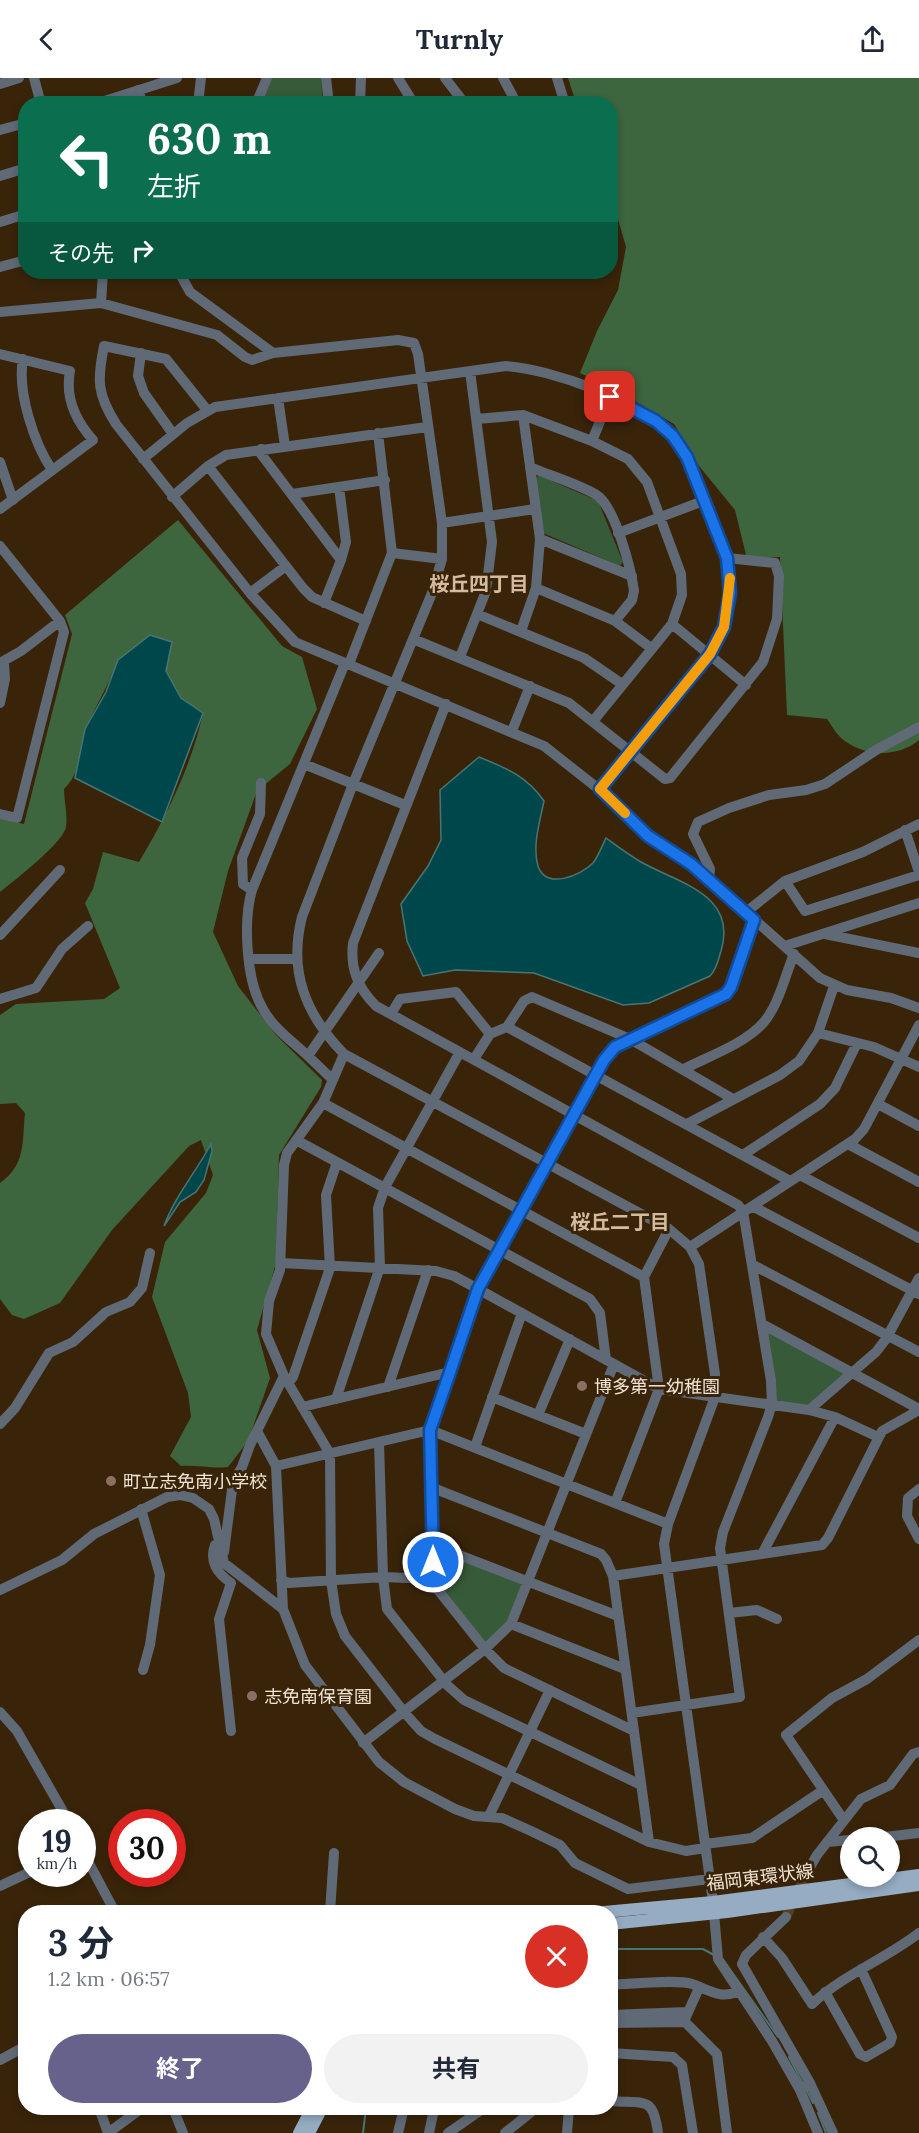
<!DOCTYPE html>
<html lang="ja">
<meta charset="utf-8">
<style>
body{margin:0;font-family:Lora,"Noto Sans JP",serif;background:#f2f2f3;color:#1f2937;height:100vh;display:flex;flex-direction:column;font-size:22px;white-space:nowrap}
*{box-sizing:border-box;margin:0}
p{font-size:20px;color:#747a83}
.icon{flex:none;width:33px;height:33px;fill:none;stroke:currentColor;stroke-width:2;stroke-linecap:round;stroke-linejoin:round}
.map{position:relative;flex:1;overflow:hidden}
.details{position:absolute;left:18px;top:1827px;width:600px;height:210px;display:flex;flex-direction:column;background:#fff;border-radius:24px;box-shadow:0 3px 9px #0003}
.details>*{flex:none}
.banner{position:absolute;left:18px;top:18px;width:600px;height:183px;border-radius:24px;box-shadow:0 3px 9px #0003;background:#0b6e4f;color:#fff;overflow:hidden}
.controls{position:absolute;left:840px;top:1749px;display:grid;gap:12px}
.controls a{display:grid;place-items:center;width:60px;height:60px;border-radius:50%;background:#fff;box-shadow:0 3px 9px #0003;font-size:30px}
.speed{position:absolute;left:18px;top:1731px;display:flex;gap:12px;font-size:30px;font-weight:700;text-align:center}
.speed>*{display:grid;place-content:center;width:78px;height:78px;border-radius:50%;background:#fff;box-shadow:0 3px 9px #0003;line-height:1}
.speed small{font-size:15px;font-weight:400}
.speed .limit{border:9px solid #d22;background:#fff;color:#111}
.pin{position:absolute;display:grid;place-items:center;width:51px;height:51px;color:#fff;margin:-26px;border-radius:12px;box-shadow:0 3px 9px #0006}
.me{position:absolute;width:66px;margin:-33px;rotate:0deg;stroke-linejoin:round;filter:drop-shadow(0 0 4px #0008)}
.turn{display:flex;align-items:center;gap:21px;height:126px;padding:0 30px;font-size:27px}
.turn .icon{width:78px;height:78px;stroke-width:2.5}
.turn b{display:block;font-size:42px;line-height:51px}
.then{display:flex;align-items:center;height:57px;padding:0 30px;background:#0003;gap:12px;font-size:22px}
.round{display:grid;place-items:center;flex:none;width:63px;height:63px;border-radius:32px;background:#f2f2f3}
.summary{display:flex;align-items:center;justify-content:space-between;height:102px;padding:0 30px}
h1{font-size:36px;font-weight:700;line-height:45px}
.primary-button{display:flex;gap:12px;margin-top:auto;padding:12px 30px}
.primary-button a{flex:1;height:69px;border-radius:36px;background:#67628c;color:#fff;font-size:24px;font-weight:700;line-height:69px;text-align:center}
.primary-button a+a{background:#f2f2f3;color:#1f2937}
header{display:flex;justify-content:space-between;align-items:center;height:78px;padding:0 30px;background:#fff;font-size:27px;font-weight:700}
.map>svg:first-child{display:block}
</style>
<header><svg class="icon" aria-label="back" viewBox="0 0 24 24"><path d="M15 5l-7 7 7 7"/></svg>Turnly<svg class="icon" aria-label="share" viewBox="0 0 24 24"><path d="M12 15V3M7 8l5-5 5 5M5 13v7h14v-7"/></svg></header>
<div class="map">
<svg width="919" height="2055" viewBox="0 0 919 2055">
<rect width="100%" height="100%" fill="#39240a"/>
<!-- green -->
<path fill="#375a38" d="M272,0H321L323,25H282L264,19Z
M538,397L598,423L623,484L620,488L543,455L536,402Z
M767,1254L845,1295L806,1328L775,1324Z
M441,1472L522,1506L509,1545L486,1565L438,1505L437,1478Z"/>
<!-- forest -->
<path fill="#3d653e" d="M568,0H919V662C899,679 867,679 845,663C838,659 832,648 827,641L787,637L780,479L747,481L735,432L699,388L674,346L611,309L580,295L597,253L618,212L626,169L611,117L610,26L576,25Z
M178,442L282,568L302,579L317,631L290,686L257,713L228,793L213,854L238,908L276,957L322,1002L321,1009L279,1077L276,1185L257,1252L270,1300L248,1363L228,1389C212,1391 198,1387 181,1388L170,1378L191,1339L188,1315L152,1219L165,1164L206,1115L213,1097L201,1062L189,1068L112,1152L60,1225L24,1241L12,1237L0,1221V1105C26,1087 22,1064 25,1035L16,1025L0,1026V937L16,926L104,921L120,910L85,825L93,811L103,774L139,784C167,737 191,689 203,635L181,620L166,593L118,582C109,607 95,628 86,651C77,674 83,692 64,711C64,723 68,738 66,749C63,765 14,803 0,814V741L24,746L72,556L65,537Z"/>
<!-- water -->
<path fill="#00474b" stroke="#487674" stroke-width="1.5" d="M150,557L172,564L166,593L181,620L203,635L162,744L75,700L85,651L106,614L118,582Z
M479,679C506,690 527,698 544,723C540,743 532,768 538,788C546,812 580,798 593,785C598,779 602,768 606,760C617,768 629,777 641,784C678,805 738,816 721,873C718,882 717,891 710,898L649,925L623,927L534,895L455,892L423,898L407,863L401,826L428,788L441,762L440,712Z
M211,1066L212,1073L204,1102L196,1114L180,1124L164,1148C175,1118 196,1094 211,1066Z"/>
<g fill="none" stroke-linecap="round" stroke-linejoin="round">
<!-- stream -->
<path stroke="#487674" stroke-width="2" d="M610,1871H703L714,1877
M724,1883L778,1959
M789,1979L803,2006
M806,2011L813,2025
M818,2035L826,2055
M363,2055L366,2030"/>
<!-- minor-tunnel -->
<path stroke="#554128" stroke-width="10" stroke-dasharray="10 5" stroke-linecap="butt" d="M786,1839L805,1798"/>
<!-- minor -->
<path stroke="#5f6a76" stroke-width="10" d="M34,0L41,26
M326,0L329,26
M398,0L414,26
M445,0L465,26
M503,0L517,26
M557,0L565,26
M0,6L19,0
M138,12L143,26
M95,26L177,0
M198,26L201,0
M256,26L267,0
M360,26L361,0
M0,52L26,45
M0,98L26,90
M0,144L26,136
M0,189L26,182
M179,194L190,214L273,275
M101,225L103,194
M0,234L101,225L217,257L245,279L252,282L273,275L398,262L414,265L418,276L442,445V481L432,515L353,706L302,839C288,894 306,937 344,976L669,1151L690,1169L699,1186L715,1296V1319L668,1446L664,1466L713,1824L718,1881L772,1963L800,2012L818,2055
M141,275L138,298L144,315L173,356
M0,276L70,293C65,319 76,343 93,362L0,431
M23,281C17,314 34,365 52,392
M278,320L285,368
M207,332L166,281L104,268C97,302 97,316 116,346L250,515L295,564L544,668L614,723L648,758L709,801L820,900L847,912L891,920L919,930
M477,341L523,337L592,363L628,381L647,404L681,496L682,517L672,546L594,642
M592,363L610,319
M261,371V376L341,482L324,525
M143,381L187,345L215,329L506,288C551,291 646,324 675,361C694,386 704,417 715,447C727,481 737,513 725,549C715,576 692,597 675,619C649,649 624,680 600,711
M0,384L13,422
M208,388L303,510L312,519L366,543
M530,389C548,397 584,408 598,418C616,432 631,491 634,513L632,522L615,543
M339,409L346,464L341,482
M292,416L385,402
M172,419L208,388L226,377L427,349
M442,445L535,431
M618,455L706,422
M540,461L632,498
M0,468L60,543L64,554L17,740L0,736
M392,475L442,481
M536,510L615,543L651,570
M250,515L286,488
M477,536L584,580L622,606
M672,546L746,607
M521,553L536,510L540,461L523,337
M413,561L569,625L665,701L670,700L763,584L777,541L779,498L775,485L727,480
M460,579L486,513L492,464L470,293
M0,585L21,573L60,543
M345,585L252,812C243,843 246,903 263,931C273,950 293,964 308,978L379,875
M349,586L392,475L378,355
M0,625L5,601L4,585
M446,626L353,865C350,891 358,910 376,928L738,1127L743,1133L771,1303L772,1326L768,1339L723,1454L720,1470L740,1619L632,1635
M512,653L530,608
M304,686L405,727
M905,752L919,794
M709,801L710,791L693,756L698,744L729,730L769,717L806,712L825,706L876,672L919,649
M785,803L805,833L919,797
M252,812L243,806L242,780L260,736L261,705
M745,835L785,803L863,774L919,746
M825,856L919,875
M0,857L60,792
M785,868L919,825
M251,881H297
M0,921L36,910L62,871L88,848
M391,936L400,921L456,914L490,956
M507,949L790,1103
M818,955L874,969L919,989
M344,976L323,1025L287,1075L284,1087L280,1192L269,1223L266,1256L284,1298L330,1376L331,1502L336,1536L345,1558L404,1634L421,1653L435,1661L649,1764L686,1773L705,1770
M308,978L333,1002
M474,981L490,956L507,949L524,923L532,919L630,961L733,1021
M684,991C709,978 745,966 764,944C779,926 785,898 794,876
M323,1025L644,1199L659,1311L615,1425
M878,1026L919,1048
M687,1046L780,997L799,983L818,955L834,908
M296,1062L590,1221L600,1235L606,1282
M848,1066L919,1104
M743,1077L820,1026L835,1010L857,965
M800,1097L919,1160
M752,1128L919,1216
M690,1169L855,1061L864,1051L919,947
M281,1185L436,1193L454,1198L478,1211L659,1311L809,1332L835,1339L878,1359
M753,1187L919,1274
M644,1199L669,1151
M762,1246L919,1331
M288,1305L293,1299L330,1190L326,1117L337,1084
M388,1309L428,1192
M492,1319L586,1356
M336,1321L380,1189L378,1130L385,1109L460,974
M302,1329L450,1294
M809,1332L876,1274L886,1261L919,1200
M538,1337L570,1261
M0,1346L15,1330L49,1275L73,1264L106,1234L130,1224L142,1210L150,1175
M258,1355L276,1388L283,1531
M379,1364L383,1499L387,1531L447,1607L464,1622L641,1707
M475,1369L522,1235
M276,1388L430,1352L668,1446
M433,1410L601,1476L606,1482L613,1498L649,1764
M919,1411L908,1420L907,1438L919,1461
M141,1431L160,1497L150,1567L143,1592
M219,1465L215,1467C209,1484 217,1495 231,1505L219,1541L231,1653
M433,1467L618,1538
M224,1474L233,1404L242,1389L250,1367L284,1298
M762,1476L835,1339
M613,1498L822,1467L828,1460L882,1353L919,1332
M281,1502L289,1505L383,1499L433,1501
M0,1512L62,1482L94,1456L167,1419L180,1417L193,1420L209,1431L214,1441L224,1485L283,1531L305,1587L379,1684L404,1704L455,1731L474,1738L502,1740L531,1753L560,1767L575,1785L628,1811L710,1801
M729,1535L757,1532L777,1541
M511,1546L625,1591
M0,1634L17,1653L69,1744
M634,1653L504,1590L485,1571L434,1507L433,1501L430,1352L478,1211L604,982L615,969L726,916L731,909L754,842
M363,1665L485,1571L511,1546L614,1286
M489,1738L550,1612
M843,1741L786,1657L832,1620L867,1601L919,1562
M876,1760L919,1755
M827,1764L850,1762
M705,1766L752,1760L822,1713
M82,1772L115,1834
M805,1798L817,1777L861,1721L890,1707L913,1676L919,1674
M0,1808L32,1793
M330,1834L334,1775
M415,1834L425,1832
M786,1839L746,1877L742,1886L810,2005L800,2012
M763,1859L782,1880L812,1926C844,1896 886,1881 919,1855
M610,1907C629,1906 677,1901 692,1906C709,1912 720,1921 737,1914
M825,1914L860,1976L866,1979L890,1965L892,1959L861,1891
M610,1937L687,1934
M685,1941L699,1910
M610,1945L685,1944L717,1976L727,2055
M610,1975L673,1979L682,1987L693,2055
M0,1982L26,1968
M810,2005L833,2055
M610,2023C645,2026 653,2017 658,2055
M99,2030L108,2055
M173,2030L183,2055
M108,2055L142,2030
M398,2055L404,2030
M429,2055L433,2036L438,2030
M448,2055L484,2030
M505,2055L536,2030
M567,2055L569,2030"/>
<!-- major -->
<path stroke="#95acc3" stroke-width="12" d="M604,1834L713,1824L919,1797
M610,1846L727,1834L919,1807
M299,2055L312,2030
M309,2055L322,2030"/>
</g>
<g fill="none" stroke-linecap="round" stroke-linejoin="round">
<!-- route casing -->
<g stroke="#114b97" stroke-width="15">
<path id="route" d="M433,1484L430,1352L450,1294L478,1211L604,982L615,969L726,916L731,909L754,842L691,786L648,758L600,711L710,576L724,549L730,515L727,480L687,379L673,358L656,343L610,319"/>
</g>
<!-- route -->
<use href="#route" stroke="#1a73e8" stroke-width="10"/>
<!-- slow -->
<path stroke="#f59e0b" stroke-width="10" d="M625,735L600,711L710,576L724,549L730,500"/>
</g>
<!-- markers -->
<g fill="#8d6e63" stroke="#39240a" stroke-width="2">
<circle cx="582" cy="1308" r="6"/>
<circle cx="111" cy="1403" r="6"/>
<circle cx="252" cy="1618" r="6"/>
</g>
<g text-anchor="middle" dominant-baseline="central" stroke-width="6" stroke-linejoin="round" paint-order="stroke">
<!-- poi labels -->
<g font-size="18" fill="#f1e4d5" stroke="#39240a" text-anchor="start">
<text x="594" y="1308">博多第一幼稚園</text>
<text x="123" y="1403">町立志免南小学校</text>
<text x="264" y="1618">志免南保育園</text>
</g>
<!-- street labels -->
<g font-size="18" fill="#f1e4d5" stroke="#39240a">
<text transform="translate(760 1799) rotate(-7)">福岡東環状線</text>
</g>
<!-- neighbourhood labels -->
<g font-size="20" font-weight="bold" fill="#d5bb9e" stroke="#39240a">
<text x="479" y="505">桜丘四丁目</text>
<text x="620" y="1143">桜丘二丁目</text>
</g>
</g>
</svg>
<div class="controls">
<a><svg class="icon" aria-label="search" viewBox="0 0 24 24"><circle cx="10" cy="10" r="6"/><path d="M15 15l6 6"/></svg></a>
</div>
<div class="speed"><div>19<small>km/h</small></div><div class="limit">30</div></div>
<div class="pin" style="left:610px;top:319px;background:#d93025"><svg class="icon" aria-label="arrive" viewBox="0 0 24 24"><path d="M6 21V4h12l-3 4 3 4H6"/></svg></div>
<svg class="me" style="left:433px;top:1484px" viewBox="-20 -20 40 40"><circle r="17" fill="#1a73e8" stroke="#fff" stroke-width="3"/><path d="M0-11L8 9 0 5-8 9z" fill="#fff"/></svg>
<div class="banner">
<div class="turn"><svg class="icon" aria-label="left" viewBox="0 0 24 24"><path d="M17 20v-9H6M10 6l-5 5 5 5"/></svg><div><b>630 m</b>左折</div></div>
<div class="then">その先<svg class="icon" aria-label="right" viewBox="0 0 24 24"><path d="M7 20v-9h11M14 6l5 5-5 5"/></svg></div>
</div>
<section class="details">
<div class="summary"><div><h1>3 分</h1><p>1.2 km · 06:57</p></div><a class="round" style="background:#d93025;color:#fff"><svg class="icon" aria-label="close" viewBox="0 0 24 24"><path d="M6 6l12 12M18 6L6 18"/></svg></a></div>
<div class="primary-button"><a>終了</a><a>共有</a></div>
</section>
</div>
